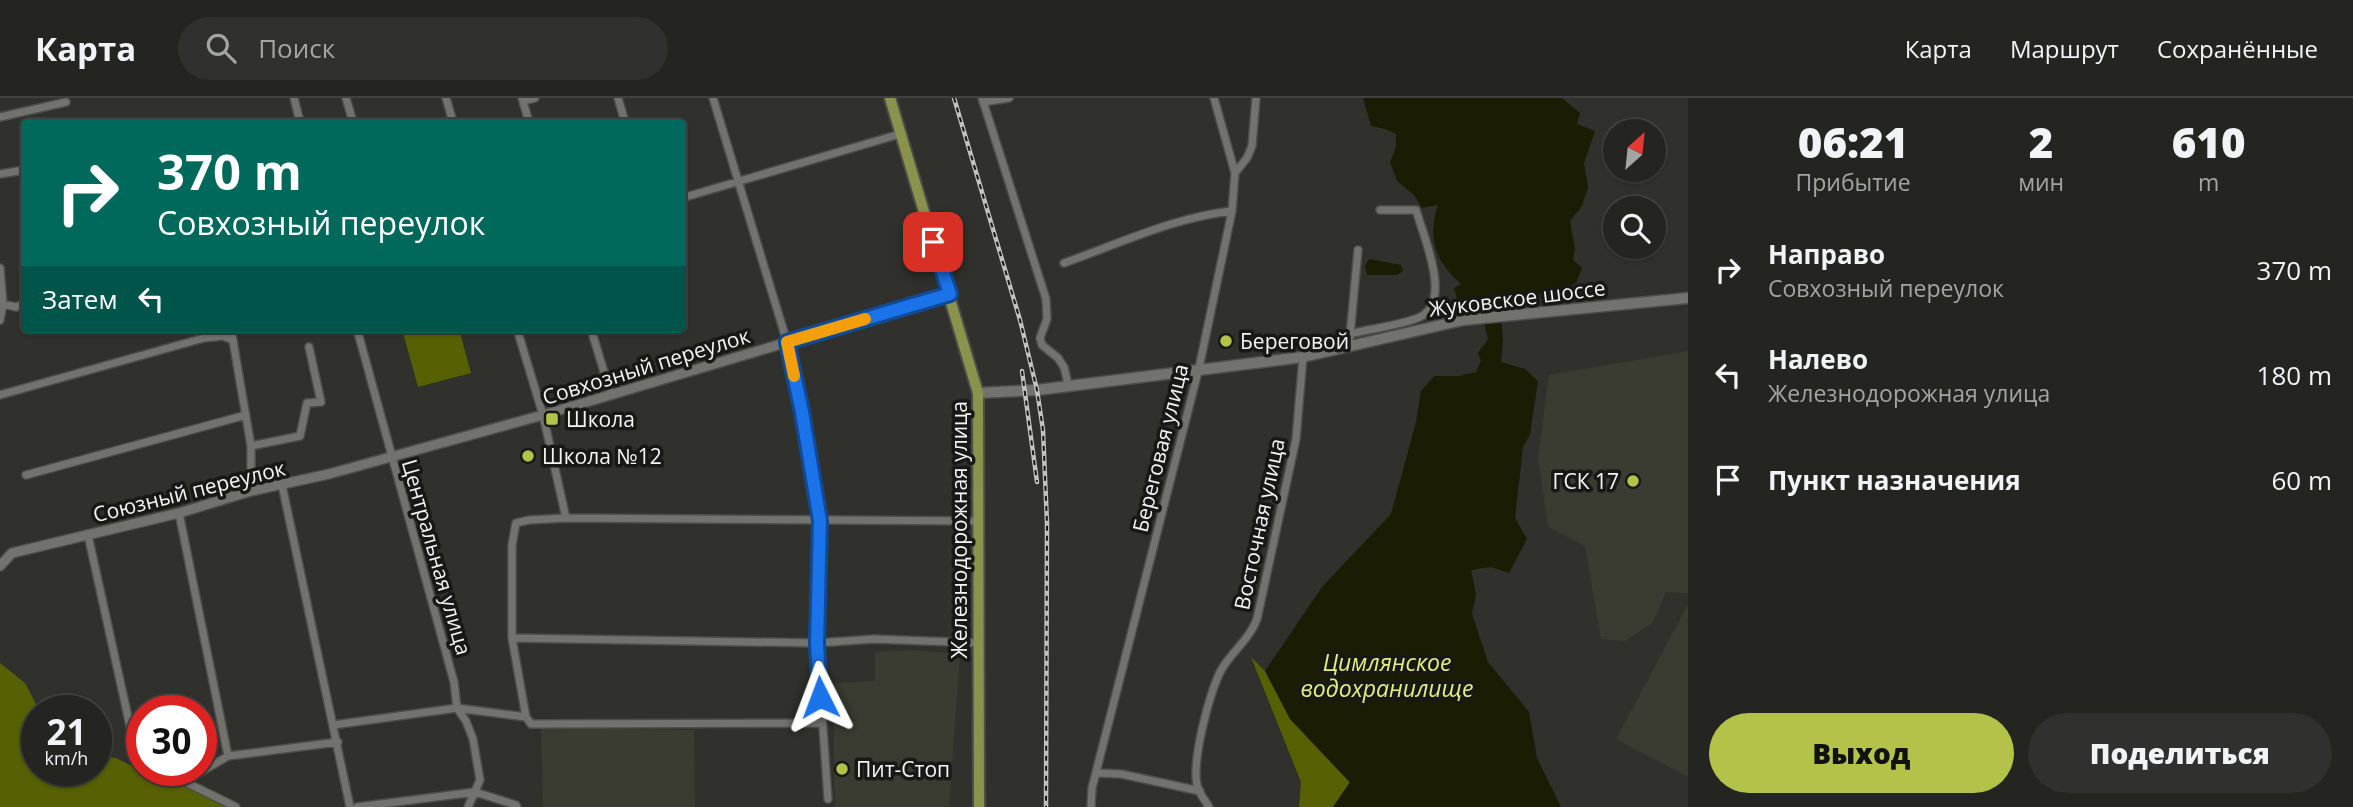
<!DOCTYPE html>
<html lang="ru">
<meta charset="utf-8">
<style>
body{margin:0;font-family:"Open Sans",sans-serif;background:#30312e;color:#f1f3f6;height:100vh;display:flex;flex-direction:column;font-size:26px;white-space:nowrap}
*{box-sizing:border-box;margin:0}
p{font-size:23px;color:#a3a5a5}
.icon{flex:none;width:38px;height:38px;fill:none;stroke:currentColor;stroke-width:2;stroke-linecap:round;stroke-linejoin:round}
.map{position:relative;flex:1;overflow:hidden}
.side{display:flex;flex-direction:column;background:#242521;width:665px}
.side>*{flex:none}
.top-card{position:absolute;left:21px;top:21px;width:665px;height:214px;border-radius:7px;box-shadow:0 2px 5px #0004,0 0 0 2px #41423f;background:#00695c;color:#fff;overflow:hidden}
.needle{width:46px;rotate:27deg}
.buttons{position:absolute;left:1603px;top:21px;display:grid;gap:14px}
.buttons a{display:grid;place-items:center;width:63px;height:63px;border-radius:50%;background:#242521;box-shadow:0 2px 5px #0004,0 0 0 2px #41423f;font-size:35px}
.speed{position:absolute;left:21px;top:597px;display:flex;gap:14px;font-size:35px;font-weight:700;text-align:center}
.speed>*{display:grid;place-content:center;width:91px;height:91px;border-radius:50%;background:#242521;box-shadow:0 2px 5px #0004,0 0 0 2px #41423f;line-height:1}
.speed small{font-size:18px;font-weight:400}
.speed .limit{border:10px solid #d22;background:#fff;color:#111}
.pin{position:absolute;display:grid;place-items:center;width:60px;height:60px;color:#fff;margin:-30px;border-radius:14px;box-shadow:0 4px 10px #0006}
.me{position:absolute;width:77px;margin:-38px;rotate:357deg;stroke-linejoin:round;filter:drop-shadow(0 0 5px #0008)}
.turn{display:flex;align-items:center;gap:24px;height:147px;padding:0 21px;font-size:32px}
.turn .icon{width:91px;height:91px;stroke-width:2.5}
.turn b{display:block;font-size:49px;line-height:60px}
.then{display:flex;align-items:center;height:66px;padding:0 21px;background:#0003;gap:14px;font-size:26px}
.eta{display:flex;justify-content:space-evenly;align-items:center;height:119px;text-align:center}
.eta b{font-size:42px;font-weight:800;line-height:49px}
.action{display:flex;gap:14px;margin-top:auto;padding:14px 21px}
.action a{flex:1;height:80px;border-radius:42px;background:#b4c24a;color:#111;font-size:28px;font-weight:800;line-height:80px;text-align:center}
.action a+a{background:#30312e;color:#f1f3f6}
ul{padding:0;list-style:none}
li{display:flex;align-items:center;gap:21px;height:105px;padding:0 21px}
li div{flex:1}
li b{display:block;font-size:26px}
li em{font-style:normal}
header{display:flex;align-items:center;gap:42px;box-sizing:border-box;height:98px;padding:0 35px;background:#242521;border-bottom:2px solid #41423f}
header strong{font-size:33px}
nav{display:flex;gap:38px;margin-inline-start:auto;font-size:24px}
.search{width:490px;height:63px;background:#30312e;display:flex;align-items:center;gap:18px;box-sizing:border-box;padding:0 24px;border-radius:38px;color:#a3a5a5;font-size:26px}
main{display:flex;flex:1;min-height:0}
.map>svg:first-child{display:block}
</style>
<header>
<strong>Карта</strong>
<div class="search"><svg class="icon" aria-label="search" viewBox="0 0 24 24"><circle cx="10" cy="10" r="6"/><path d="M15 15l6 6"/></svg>Поиск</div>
<nav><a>Карта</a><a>Маршрут</a><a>Сохранённые</a></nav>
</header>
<main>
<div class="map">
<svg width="1688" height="709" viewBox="0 0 1688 709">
<rect width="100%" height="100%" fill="#30312c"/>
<!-- built -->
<path fill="#3a3c31" d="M1688,253V495L1666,494L1652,525L1625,543L1601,541L1585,448L1548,429L1538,360L1549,277Z
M1688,507V679L1616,641Z
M915,552L960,556L949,709H833L835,708L833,588L836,585L875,583V554Z
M541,630L694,632L695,709H543Z"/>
<!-- green -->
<path fill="#576002" d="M402,231H459L471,275L418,289Z
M1251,559L1265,573L1290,621L1350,685L1333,709H1299L1301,684Z
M0,565L25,585L39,612H37V672H96V658L116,660L138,671L142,669V672H152L228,709H0Z"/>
<!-- water -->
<path fill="#1a1d04" d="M1363,0H1562L1580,15L1577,26L1595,33L1584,65L1588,89L1582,108L1570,123L1575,151L1573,162L1582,170L1576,185C1555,197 1527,196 1503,202L1500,208L1503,242L1501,264L1525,271L1538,283L1530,337L1523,349L1515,420L1527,441L1509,475L1491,469L1471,472L1476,496L1472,516L1488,564L1529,614L1537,660L1561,709H1333L1350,684L1290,621L1265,573L1322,489L1391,416L1416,324L1421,293L1434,278H1459L1476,274L1481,263L1478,255L1488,241L1479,206L1458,204L1454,190L1461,186C1435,163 1427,140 1438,107L1422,110L1414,97L1397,83L1390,64L1396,49V36L1385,31L1371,28Z
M1369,161L1401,167L1403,173L1397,177H1367L1365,168Z"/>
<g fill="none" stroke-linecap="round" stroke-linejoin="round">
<!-- minor casing -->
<g stroke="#4d4e4a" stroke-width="10">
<path id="minor" d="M294,0L300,24
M346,0L353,24
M446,0L453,24
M522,0L529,24
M618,0L625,24
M713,0L787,244L802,314L820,423L817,545L828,701
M982,0L1046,201L1047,221L1040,240L1042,247L1058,260L1064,269L1068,286
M1214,0L1235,75
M523,3L535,0
M983,4L1009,0
M0,19L66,4
M0,76L24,72
M682,100L900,36
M1064,165C1118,146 1175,119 1232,113
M0,170L3,206L0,222
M3,206L16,209L24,206
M231,231L251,348V393
M357,231L454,584L457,610L466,623L473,641L480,682L468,709
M517,231L543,317L566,420
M591,231L611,297
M1350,236C1373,230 1399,228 1420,219C1453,204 1423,137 1416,112H1380
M1349,248L1358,152
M0,297L204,240L223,238L233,242
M251,348L300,338L307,305L321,304L309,249
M26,377L246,317
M282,387L350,709
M179,415L228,658
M88,437L137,660L142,663
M512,540L817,545L874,541L979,545
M822,625L531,626L526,619L512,540V447L516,425L529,422L566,420L979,423
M333,627L457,610L526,619
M161,672L236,709
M1097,675L1121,676L1200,693
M184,684L228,658L338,644
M357,709L475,694L516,707L517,709
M1091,709L1092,690L1199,270L1232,113L1235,75L1247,60L1252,48L1256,0
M1209,709C1206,703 1200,697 1198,690C1190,668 1210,589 1223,569C1234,552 1250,540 1257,521L1296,341L1303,259"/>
</g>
<!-- tertiary casing -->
<g stroke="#4d4e4a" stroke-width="12">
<path id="tertiary" d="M0,468L12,455L179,415L251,393L329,376L543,317L949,196"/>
</g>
<!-- secondary casing -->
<g stroke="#4d4e4a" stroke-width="13">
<path id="secondary" d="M978,295L1037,292L1303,259L1463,222L1688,200"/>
</g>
<!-- primary casing -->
<g stroke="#4d4e4a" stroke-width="14">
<path id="primary" d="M890,0L978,295L979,709"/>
</g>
<!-- minor -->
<use href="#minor" stroke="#72736e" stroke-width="7"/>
<!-- tertiary -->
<use href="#tertiary" stroke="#72736e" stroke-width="9"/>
<!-- secondary -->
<use href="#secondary" stroke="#72736e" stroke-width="10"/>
<!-- primary -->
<use href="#primary" stroke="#8a924b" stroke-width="10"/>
<!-- rail casing -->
<g stroke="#c2c3bf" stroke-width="4.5">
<path id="rail" d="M954,0L1020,222L1037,292L1043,332L1047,425L1046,709
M1022,273L1037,384"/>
</g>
<!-- rail -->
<use href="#rail" stroke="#181917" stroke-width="2" stroke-dasharray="5" stroke-linecap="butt"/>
</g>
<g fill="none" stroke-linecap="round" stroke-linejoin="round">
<!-- route casing -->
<g stroke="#114b97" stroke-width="18">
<path id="route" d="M820,599L817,545L820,423L802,314L787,244L950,196L933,144"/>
</g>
<!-- route -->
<use href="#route" stroke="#1a73e8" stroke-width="12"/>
<!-- slow -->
<path stroke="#f59e0b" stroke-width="12" d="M794,278L787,244L865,221"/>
</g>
<!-- markers -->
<g fill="#b4c24a" stroke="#181917" stroke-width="2.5">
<circle cx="1226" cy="243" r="7"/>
<rect x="545" y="314" width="14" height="14" rx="3.5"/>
<circle cx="528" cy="358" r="7"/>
<circle cx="1633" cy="383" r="7"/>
<circle cx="842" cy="671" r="7"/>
</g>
<g text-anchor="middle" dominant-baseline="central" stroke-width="7" stroke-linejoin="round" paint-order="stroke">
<!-- street labels -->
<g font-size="21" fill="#f4f5f2" stroke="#181917">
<text transform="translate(1517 200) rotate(-7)">Жуковское шоссе</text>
<text transform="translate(646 268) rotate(-17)">Совхозный переулок</text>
<text transform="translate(1160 350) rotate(-76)">Береговая улица</text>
<text transform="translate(189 393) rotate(-14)">Союзный переулок</text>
<text transform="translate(1259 426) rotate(-78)">Восточная улица</text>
<text transform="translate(959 432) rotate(-90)">Железнодорожная улица</text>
<text transform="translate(437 459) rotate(74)">Центральная улица</text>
</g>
<!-- poi labels -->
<g font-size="21" fill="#f4f5f2" stroke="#181917" text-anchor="start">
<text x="1240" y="243">Береговой</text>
<text x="566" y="321">Школа</text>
<text x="542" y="358">Школа №12</text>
<text x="1619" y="383" text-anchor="end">ГСК 17</text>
<text x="856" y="671">Пит-Стоп</text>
</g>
<!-- water labels -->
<g font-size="23" font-style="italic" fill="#e0ef7f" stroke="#181917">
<text x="1387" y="564">Цимлянское<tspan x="1387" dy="26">водохранилище</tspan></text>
</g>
</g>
</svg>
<div class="buttons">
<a><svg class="needle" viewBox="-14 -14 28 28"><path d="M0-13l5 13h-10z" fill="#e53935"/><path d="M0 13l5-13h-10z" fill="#a3a5a5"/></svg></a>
<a><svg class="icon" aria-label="search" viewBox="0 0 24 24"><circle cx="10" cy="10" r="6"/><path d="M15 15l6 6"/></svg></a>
</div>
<div class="speed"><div>21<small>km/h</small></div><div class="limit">30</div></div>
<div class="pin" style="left:933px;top:144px;background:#d93025"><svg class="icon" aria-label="arrive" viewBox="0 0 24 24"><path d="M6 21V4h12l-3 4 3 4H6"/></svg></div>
<svg class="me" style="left:820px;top:599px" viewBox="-20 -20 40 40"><path d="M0-17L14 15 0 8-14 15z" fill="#1a73e8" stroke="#fff" stroke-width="4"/></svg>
<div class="top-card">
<div class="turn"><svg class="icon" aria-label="right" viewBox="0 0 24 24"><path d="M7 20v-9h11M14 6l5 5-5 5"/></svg><div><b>370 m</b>Совхозный переулок</div></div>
<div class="then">Затем<svg class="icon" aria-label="left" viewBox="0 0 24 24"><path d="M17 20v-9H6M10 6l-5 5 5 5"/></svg></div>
</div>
</div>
<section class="side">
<div class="eta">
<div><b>06:21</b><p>Прибытие</p></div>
<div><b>2</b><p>мин</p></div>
<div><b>610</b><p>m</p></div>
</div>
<ul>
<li><svg class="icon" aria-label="right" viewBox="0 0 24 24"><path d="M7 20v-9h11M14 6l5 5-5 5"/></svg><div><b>Направо</b><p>Совхозный переулок</p></div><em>370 m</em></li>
<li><svg class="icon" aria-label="left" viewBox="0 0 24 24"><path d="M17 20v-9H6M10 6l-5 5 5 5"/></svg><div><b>Налево</b><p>Железнодорожная улица</p></div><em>180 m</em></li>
<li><svg class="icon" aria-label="arrive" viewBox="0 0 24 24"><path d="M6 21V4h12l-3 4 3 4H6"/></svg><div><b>Пункт назначения</b></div><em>60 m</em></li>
</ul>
<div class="action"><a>Выход</a><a>Поделиться</a></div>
</section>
</main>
